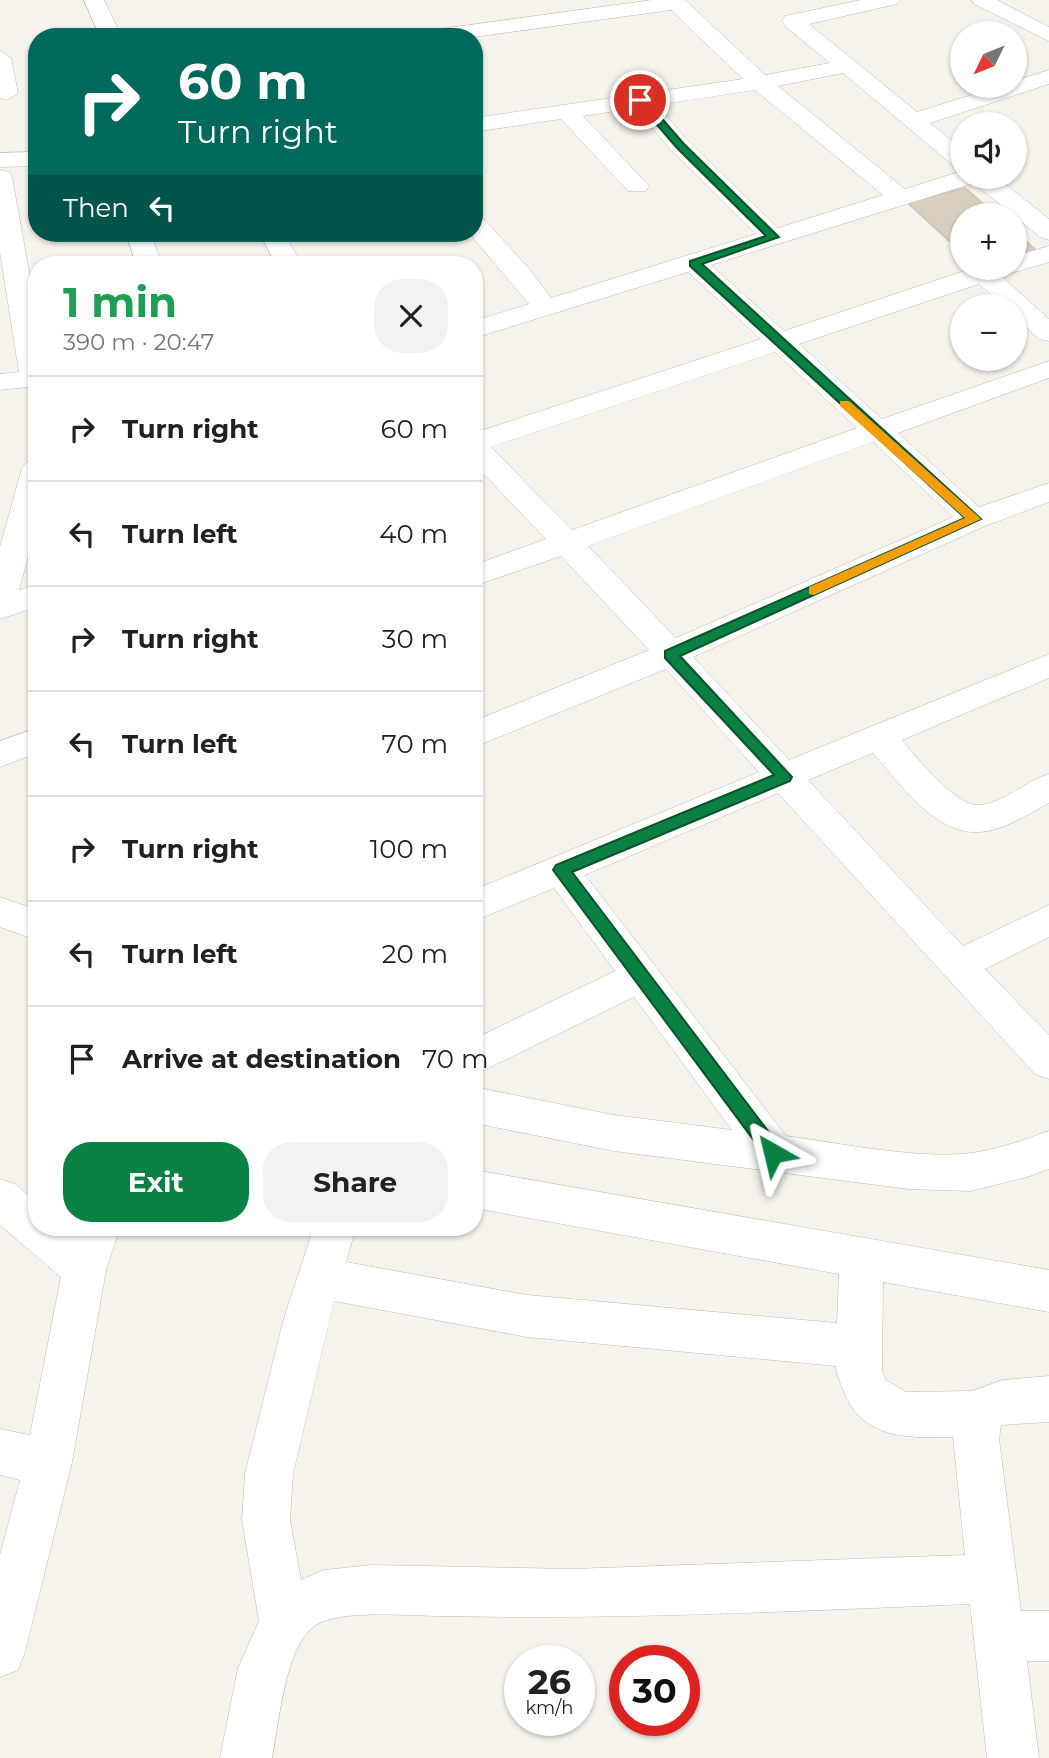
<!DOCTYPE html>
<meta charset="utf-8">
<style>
body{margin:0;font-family:Montserrat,sans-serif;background:#f2f2f2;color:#202124;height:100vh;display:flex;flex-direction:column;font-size:26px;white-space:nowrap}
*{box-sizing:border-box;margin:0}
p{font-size:23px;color:#757577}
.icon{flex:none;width:38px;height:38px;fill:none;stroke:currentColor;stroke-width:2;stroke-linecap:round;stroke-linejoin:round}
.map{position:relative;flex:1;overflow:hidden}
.drawer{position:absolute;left:28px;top:256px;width:455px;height:980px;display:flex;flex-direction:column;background:#fff;border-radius:28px;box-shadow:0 2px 5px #0004}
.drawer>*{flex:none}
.top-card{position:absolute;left:28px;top:28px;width:455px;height:214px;border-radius:28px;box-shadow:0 2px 5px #0004;background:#00695c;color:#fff;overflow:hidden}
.needle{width:46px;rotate:227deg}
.controls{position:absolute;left:950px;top:21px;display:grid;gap:14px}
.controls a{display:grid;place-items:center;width:77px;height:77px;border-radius:50%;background:#fff;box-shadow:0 2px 5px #0004;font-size:35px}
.speed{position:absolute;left:504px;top:1645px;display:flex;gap:14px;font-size:35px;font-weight:700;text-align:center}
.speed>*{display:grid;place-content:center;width:91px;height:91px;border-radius:50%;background:#fff;box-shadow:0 2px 5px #0004;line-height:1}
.speed small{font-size:18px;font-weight:400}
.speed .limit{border:10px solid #d22;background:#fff;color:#111}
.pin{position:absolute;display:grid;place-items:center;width:60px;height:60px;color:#fff;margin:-30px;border:4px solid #fff;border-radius:50%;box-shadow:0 2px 7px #0007}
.me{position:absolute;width:77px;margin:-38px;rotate:323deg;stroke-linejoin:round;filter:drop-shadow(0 0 5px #0008)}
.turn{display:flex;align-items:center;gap:24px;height:147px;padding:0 35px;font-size:32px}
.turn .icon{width:91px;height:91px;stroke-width:2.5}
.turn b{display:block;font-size:49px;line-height:60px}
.then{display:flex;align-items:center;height:66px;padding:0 35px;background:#0003;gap:14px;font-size:26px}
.round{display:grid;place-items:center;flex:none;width:74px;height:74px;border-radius:28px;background:#f2f2f2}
.head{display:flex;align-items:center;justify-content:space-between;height:119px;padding:0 35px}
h1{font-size:42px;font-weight:700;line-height:52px;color:#1e9e55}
.primary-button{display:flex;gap:14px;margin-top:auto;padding:14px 35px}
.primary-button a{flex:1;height:80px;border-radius:28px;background:#0b8043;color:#fff;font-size:28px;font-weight:700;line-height:80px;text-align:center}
.primary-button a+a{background:#f2f2f2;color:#202124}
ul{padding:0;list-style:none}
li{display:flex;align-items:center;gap:21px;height:105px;padding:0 35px;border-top:2px solid #e0e0e0}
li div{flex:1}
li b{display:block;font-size:26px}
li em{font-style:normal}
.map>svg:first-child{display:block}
</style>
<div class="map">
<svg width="1049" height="1758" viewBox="0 0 1049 1758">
<rect width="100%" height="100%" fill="#f6f3ec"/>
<!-- building -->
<path fill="#d8cfc1" stroke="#d3c7b4" stroke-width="2" d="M965,188L996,215H962V253L906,201Z
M1015,232L1037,251L1015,257Z"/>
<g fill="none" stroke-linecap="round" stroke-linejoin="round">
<!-- minor casing -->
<g stroke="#c2bbae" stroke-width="1">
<path id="minor" d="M84,0H104L122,37H100Z
M652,0H685L765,75L830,63L785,26L782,21L785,16L861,0H900L897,4L809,24L917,112L1000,86H1015V81L1049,70V84L930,123L962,149V168L954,166L843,73L778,86L905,189L962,171V177H996L1049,219V240L1040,237L974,183L711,265L784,331L973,268H1015V256L1049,246V262L1001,276L1049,319V341L1039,339L1015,317V306H1004L979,284L799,344L882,419L1049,361V378L898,433L979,507L1049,483V502L985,526L693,657L789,760L1049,654V678L902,740C916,757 957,808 980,805C1003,803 1026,781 1049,774V803C1028,814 1003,831 979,832C934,835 899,782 873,753L808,780L963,946L1049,905V937L985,969L1049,1035V1079L1035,1074L778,793L585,875L786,1136C838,1143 922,1160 972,1153C999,1149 1024,1140 1049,1131V1169L1027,1177L970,1191L909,1189L614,1151L474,1123V1087L614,1115L732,1130L634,997L474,1075V1039L615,971L554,888L474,921V890L759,772L666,669L474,747V721L649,650L561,556L474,586V565L546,539L474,464V433L761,339L688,272L474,338V321L529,304L469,233H474V216L483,218L531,271L551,298L756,234L672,151L635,108L583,116L649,186L646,191H628L561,119L474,132V118L743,79L671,10L474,37H415L426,31ZM755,90L883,195L778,228L688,141L657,105ZM775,352L857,428L572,530L491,447ZM873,442L953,517L676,638L588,546Z
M971,0H997L1049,27V41L974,4Z
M0,51L11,58L18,93L7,100L0,98Z
M37,152V166L0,167V153Z
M0,170L9,172L12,177L37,316V386L0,390V374L19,372L0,252Z
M126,233H150L162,264H136Z
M259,233H283L302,264H276Z
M37,459V524L19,590L37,585V607L0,619V547L22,468L27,462Z
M37,728V753L0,767V741Z
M0,897L37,910V940L0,927Z
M474,1170L1049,1270V1312L883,1282L882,1371L886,1380L906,1392L972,1391L1002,1380L1049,1376V1422L1001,1425L999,1439L1021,1611H1049V1661H1027L1039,1758H987L970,1604C794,1611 618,1620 441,1616C411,1616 340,1609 316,1625C285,1644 279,1724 272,1758H220L238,1668L259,1621L242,1520L245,1474L284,1318L314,1227H356L346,1262L527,1295L837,1323L839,1274L474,1208ZM334,1301L527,1337L836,1366C836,1375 841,1383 844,1392C863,1440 909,1438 953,1437L965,1555L572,1569L372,1565L324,1570L301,1580L290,1520L293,1474Z
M0,1179L15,1184L37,1203V1227H65L74,1234L77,1227H120L106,1270L72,1462L25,1652L18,1670L0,1677V1555L20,1480L0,1475V1429L30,1435L61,1277L0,1225Z"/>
</g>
<!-- minor -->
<use href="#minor" fill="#fff" fill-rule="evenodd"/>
</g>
<!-- route -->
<path fill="#0b8043" stroke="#07532c" stroke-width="2" d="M637,98H644L684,144L779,237L702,264L981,519L680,656L792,777L790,781L572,872L780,1147L782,1153L780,1158L773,1161L767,1158L553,870L556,865L774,775L665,658V651L965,518L690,266V261L766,236L677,148L637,102Z"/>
<!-- slow -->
<path fill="#f59e0b" d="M840,401H849L981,519L814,595L809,594V587L965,518L840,406Z"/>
</svg>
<div class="controls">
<a><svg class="needle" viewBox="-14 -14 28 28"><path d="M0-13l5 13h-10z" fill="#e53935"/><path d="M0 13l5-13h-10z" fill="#757577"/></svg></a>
<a><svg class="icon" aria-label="sound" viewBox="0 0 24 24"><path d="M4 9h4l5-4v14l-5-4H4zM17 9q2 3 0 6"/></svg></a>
<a>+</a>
<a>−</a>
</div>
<div class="speed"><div>26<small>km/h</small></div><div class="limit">30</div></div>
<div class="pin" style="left:640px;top:100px;background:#d93025"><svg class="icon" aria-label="arrive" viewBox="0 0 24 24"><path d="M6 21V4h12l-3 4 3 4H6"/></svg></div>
<svg class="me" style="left:773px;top:1153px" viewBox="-20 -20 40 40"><path d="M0-17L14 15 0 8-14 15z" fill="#0b8043" stroke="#fff" stroke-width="4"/></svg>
<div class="top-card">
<div class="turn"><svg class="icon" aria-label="right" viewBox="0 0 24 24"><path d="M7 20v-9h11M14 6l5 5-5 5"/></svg><div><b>60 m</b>Turn right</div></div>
<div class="then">Then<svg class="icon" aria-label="left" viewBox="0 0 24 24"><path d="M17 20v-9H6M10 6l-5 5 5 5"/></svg></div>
</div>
<section class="drawer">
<div class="head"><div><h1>1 min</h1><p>390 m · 20:47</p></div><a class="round"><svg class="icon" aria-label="close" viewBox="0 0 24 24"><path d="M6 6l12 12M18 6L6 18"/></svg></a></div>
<ul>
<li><svg class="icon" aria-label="right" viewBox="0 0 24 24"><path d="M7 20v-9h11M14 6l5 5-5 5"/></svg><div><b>Turn right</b></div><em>60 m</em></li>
<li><svg class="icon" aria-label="left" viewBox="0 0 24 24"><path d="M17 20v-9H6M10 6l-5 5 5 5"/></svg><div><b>Turn left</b></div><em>40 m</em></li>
<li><svg class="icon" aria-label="right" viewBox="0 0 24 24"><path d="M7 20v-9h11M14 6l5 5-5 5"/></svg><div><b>Turn right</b></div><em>30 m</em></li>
<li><svg class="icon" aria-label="left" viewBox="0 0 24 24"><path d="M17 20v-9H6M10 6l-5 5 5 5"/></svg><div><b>Turn left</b></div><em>70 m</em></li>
<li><svg class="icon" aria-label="right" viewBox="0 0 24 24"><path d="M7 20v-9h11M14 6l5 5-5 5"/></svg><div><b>Turn right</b></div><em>100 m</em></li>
<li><svg class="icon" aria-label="left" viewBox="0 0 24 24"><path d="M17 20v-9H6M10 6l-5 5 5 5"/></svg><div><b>Turn left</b></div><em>20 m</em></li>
<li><svg class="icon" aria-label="arrive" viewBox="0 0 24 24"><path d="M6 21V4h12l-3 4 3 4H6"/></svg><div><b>Arrive at destination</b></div><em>70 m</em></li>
</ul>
<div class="primary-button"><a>Exit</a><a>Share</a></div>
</section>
</div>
